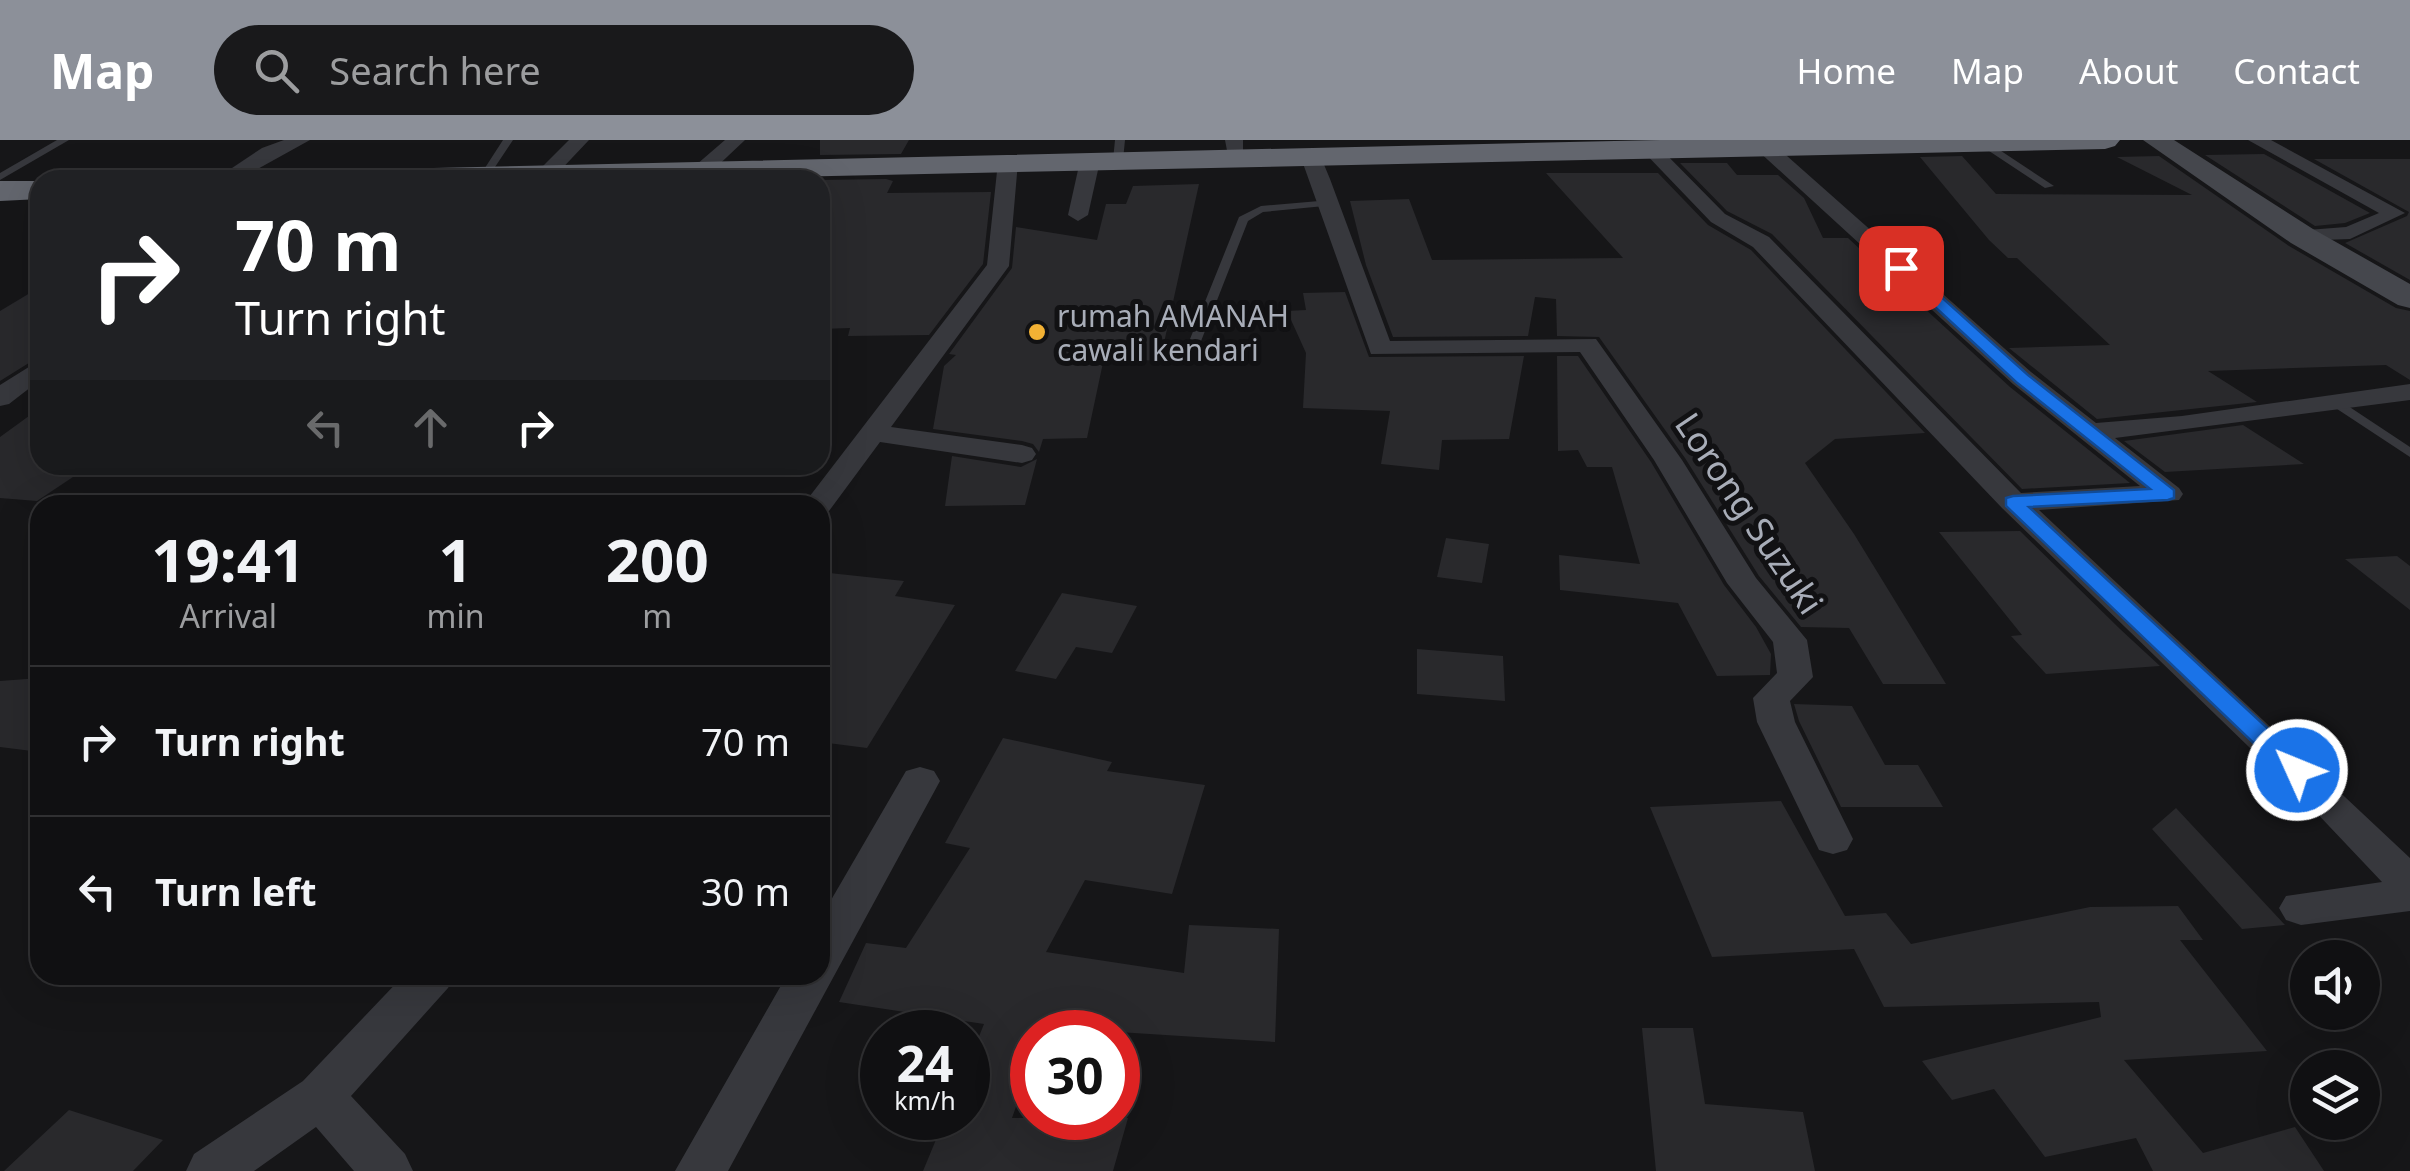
<!DOCTYPE html>
<style>
body{margin:0;font-family:"Noto Sans",sans-serif;background:#19191b;color:#f1f3f6;height:100vh;display:flex;flex-direction:column;font-size:38px;white-space:nowrap}
*{box-sizing:border-box;margin:0}
p{font-size:32px;color:#9c9d9f}
.icon{flex:none;width:55px;height:55px;fill:none;stroke:currentColor;stroke-width:2;stroke-linecap:round;stroke-linejoin:round}
.map{position:relative;flex:1;overflow:hidden}
.panel{position:absolute;left:30px;top:355px;width:800px;height:490px;display:flex;flex-direction:column;background:#101012;border-radius:30px;box-shadow:0 10px 40px #0002,0 0 0 2px #303032}
.panel>*{flex:none}
.top-card{position:absolute;left:30px;top:30px;width:800px;height:305px;border-radius:30px;box-shadow:0 10px 40px #0002,0 0 0 2px #303032;background:#202124;color:#fff;overflow:hidden}
.fabs{position:absolute;left:2290px;top:800px;display:grid;gap:20px}
.fabs a{display:grid;place-items:center;width:90px;height:90px;border-radius:50%;background:#101012;box-shadow:0 10px 40px #0002,0 0 0 2px #303032;font-size:50px}
.speed{position:absolute;left:860px;top:870px;display:flex;gap:20px;font-size:50px;font-weight:700;text-align:center}
.speed>*{display:grid;place-content:center;width:130px;height:130px;border-radius:50%;background:#101012;box-shadow:0 10px 40px #0002,0 0 0 2px #303032;line-height:1}
.speed small{font-size:25px;font-weight:400}
.speed .limit{border:15px solid #d22;background:#fff;color:#111}
.pin{position:absolute;display:grid;place-items:center;width:85px;height:85px;color:#fff;margin:-42px;border-radius:20px;box-shadow:0 5px 15px #0006}
.me{position:absolute;width:110px;margin:-55px;rotate:314deg;stroke-linejoin:round;filter:drop-shadow(0 0 8px #0008)}
.turn{display:flex;align-items:center;gap:35px;height:210px;padding:0 40px;font-size:45px}
.turn .icon{width:130px;height:130px;stroke-width:2.5}
.turn b{display:block;font-size:70px;line-height:85px}
.lanes{display:flex;align-items:center;height:95px;padding:0 40px;background:#0003;justify-content:center;gap:50px;direction:ltr}
.lanes .off{opacity:.35}
.eta{display:flex;justify-content:space-evenly;align-items:center;height:170px;text-align:center}
.eta b{font-size:60px;font-weight:700;line-height:70px}
ul{padding:0;list-style:none}
li{display:flex;align-items:center;gap:30px;height:150px;padding:0 40px;border-top:2px solid #303032}
li div{flex:1}
li b{display:block;font-size:38px}
li em{font-style:normal}
header{display:flex;align-items:center;gap:60px;box-sizing:border-box;height:140px;padding:0 50px;background:#8c9099;color:#fff}
header strong{font-size:48px}
nav{display:flex;gap:55px;margin-inline-start:auto;font-size:35px}
.search{width:700px;height:90px;background:#19191b;display:flex;align-items:center;gap:25px;box-sizing:border-box;padding:0 35px;border-radius:55px;color:#9c9d9f;font-size:38px}
.map>svg:first-child{display:block}
</style>
<header>
<strong>Map</strong>
<div class="search"><svg class="icon" aria-label="search" viewBox="0 0 24 24"><circle cx="10" cy="10" r="6"/><path d="M15 15l6 6"/></svg>Search here</div>
<nav><a>Home</a><a>Map</a><a>About</a><a>Contact</a></nav>
</header>
<div class="map">
<svg width="2410" height="1031" viewBox="0 0 2410 1031">
<rect width="100%" height="100%" fill="#161618"/>
<!-- building -->
<path fill="#29292c" d="M820,0H909L901,14L820,15Z
M2264,14L2275,20L2370,73L2345,83L2315,86L2205,15Z
M1962,16L1996,54L2192,55L2117,17L2159,16L2289,106L2396,168L2410,171V240L2386,225L2208,231L2257,262L2097,279L2009,208L2110,205L2017,118H2008L1989,100L1920,17Z
M2314,19H2410V140L2345,103L2407,76L2409,72Z
M1680,23H1727L1737,35H1778L1804,58L1823,98H1848L2010,247L2130,343L2022,349L1772,94L1727,71Z
M1546,33H1658L1708,85L1751,110L1925,293L1835,299L1805,323L1854,394L1946,544H1883L1849,488L1801,487L1759,436L1685,318L1599,197L1557,196L1556,159L1535,157L1528,196L1393,197L1366,125L1350,61L1409,59L1432,120L1623,118Z
M886,39L893,41L887,53L991,52L983,124L929,195L848,196L850,188L820,189V40Z
M1199,44L1160,221L1104,218L1087,298L1043,299L1039,312L1033,304L1022,301L933,289L944,226L956,215L949,214L1012,128L1016,87L1097,100L1106,64H1126L1133,46Z
M40,147V216L0,241V171Z
M1345,152L1369,217L1524,216L1509,299L1442,300L1439,330L1381,324L1390,271L1303,268L1306,213L1287,171L1306,170L1303,153Z
M1557,216H1578L1651,322L1724,445L1756,487L1771,514L1770,535L1717,536L1678,463L1560,450L1559,415L1640,424L1612,327H1587L1578,310L1558,311Z
M40,268V325H91L37,361L0,358V297Z
M2243,285L2304,324L2165,332L2124,301Z
M952,316L1021,327L1037,319L1025,365L945,366Z
M2020,391L2120,489L2160,526L2046,534L2011,496L2022,495L1939,392Z
M1446,398L1489,404L1482,443L1437,437Z
M2397,416L2410,426V470L2345,419Z
M820,432L904,441L895,456L955,465L867,608L820,602Z
M1062,453L1137,466L1112,513L1076,507L1056,539L1015,531Z
M1417,509L1503,516L1505,561L1417,554Z
M40,538V612L0,607V541Z
M1794,564L1852,566L1885,625H1918L1943,667H1841L1799,581Z
M1003,598L1112,622L1107,631L1205,645L1172,754L1085,740L1046,812L1184,833L1189,785L1279,789L1275,902L1118,892H1032V921L1012,978H1128L1113,1031H923L945,978H968V924L984,884L839,862L866,803L906,808L970,708L945,703Z
M1781,661L1845,776L1886,773L1911,804L2090,767L2178,766L2203,800H2180L2267,911L2124,920L2203,1013L2295,987L2324,1031H2153L2136,998L2045,1017L1994,949L1952,960L1922,921L2101,877L2099,862L1884,867L1854,809L1712,817L1650,667Z
M2176,668L2285,785L2242,789L2152,689Z
M1642,888H1693L1705,964L1803,972L1815,1031H1656Z
M69,970L163,1000L133,1031H4Z"/>
<g fill="none" stroke-linecap="round" stroke-linejoin="round">
<!-- lane -->
<path fill="#37383d" fill-rule="evenodd" d="M57,0H69L0,40V33Z
M503,0H513L489,36H483L481,34Z
M1115,0H1125L1123,20L1118,23L1113,20Z
M1980,1H1986L2054,46L2045,48L1980,5Z
M1331,60L1336,63L1335,65L1263,72L1248,81L1196,214L1186,217L1184,214L1239,77L1261,66Z
M2333,256L2410,307V317L2328,263V257Z"/>
<!-- street -->
<path fill="#37383d" fill-rule="evenodd" d="M284,0H310L238,40H214L262,8Z
M569,0H589L554,37H540V29Z
M725,0H745L710,33H696V25Z
M1225,0H1243V21H1229Z
M2248,0H2271L2405,73L2350,99L2294,101L2291,96L2294,91L2346,87L2379,73Z
M1756,1H1770L2031,232L2096,283L2182,276L2410,244V260L2115,298L2179,348L2183,354L2179,360L2039,370L2410,718V771L2301,785L2286,780L2279,768L2286,756L2382,742L2311,667L2002,368L1753,107L1711,82L1640,8L1642,4H1656L1725,74L1769,97L2021,353L2140,346L2013,244L1756,9Z
M1310,9L1320,15L1330,39L1390,201L1596,199L1682,320L1756,438L1807,500L1813,537L1790,561L1795,582L1853,699L1847,710L1833,714L1819,710L1757,582L1753,558L1777,533L1773,502L1727,443L1654,320L1580,212L1371,214L1300,15Z
M1090,15L1100,21L1088,75L1078,81L1068,75L1080,21Z
M1008,16L1018,22L1009,126L891,287L1022,305L1032,308L1036,314L1032,320L1022,323L880,302L829,371L820,374V365H803L987,125L998,22Z
M40,220V240L9,264L0,266V245Z
M920,627L934,631L940,641L728,1031H675L787,835H820V779L906,631Z
M404,835H455L448,848L351,956L405,1014L413,1031H354L316,987L254,1031H186L194,1014L303,941Z"/>
<!-- secondary -->
<path fill="#45474d" fill-rule="evenodd" d="M2143,0H2174L2313,89L2410,144V168L2398,165L2291,103Z"/>
<!-- highway -->
<path fill="#63666e" fill-rule="evenodd" d="M1660,0H2120L2115,6L2105,9L640,40H286L291,33L302,31Z
M0,41H40V59L0,61Z"/>
</g>
<!-- route -->
<path fill="#1a73e8" stroke="#114b97" stroke-width="2.5" d="M1896,125H1906L2028,235L2174,350V358L2168,360L2029,367L2306,624L2309,630L2306,636H2288L2006,366V358L2013,356L2150,349L2016,242L1896,131Z"/>
<!-- markers -->
<circle fill="#f2b134" stroke="#111113" stroke-width="4" cx="1037" cy="192" r="10"/>
<g text-anchor="middle" dominant-baseline="central" stroke-width="10" stroke-linejoin="round" paint-order="stroke">
<!-- far-poi labels -->
<g font-size="30" fill="#a8adb8" stroke="#111113" text-anchor="start">
<text x="1057" y="175">rumah AMANAH<tspan x="1057" dy="34">cawali kendari</tspan></text>
</g>
<!-- street labels -->
<g font-size="35" fill="#a8adb8" stroke="#111113">
<text transform="translate(1750 373) rotate(56)">Lorong Suzuki</text>
</g>
</g>
</svg>
<div class="fabs">
<a><svg class="icon" aria-label="sound" viewBox="0 0 24 24"><path d="M4 9h4l5-4v14l-5-4H4zM17 9q2 3 0 6"/></svg></a>
<a><svg class="icon" aria-label="layers" viewBox="0 0 24 24"><path d="M12 4l9 5-9 5-9-5zM3 14l9 5 9-5"/></svg></a>
</div>
<div class="speed"><div>24<small>km/h</small></div><div class="limit">30</div></div>
<div class="pin" style="left:1901px;top:128px;background:#d93025"><svg class="icon" aria-label="arrive" viewBox="0 0 24 24"><path d="M6 21V4h12l-3 4 3 4H6"/></svg></div>
<svg class="me" style="left:2297px;top:630px" viewBox="-20 -20 40 40"><circle r="17" fill="#1a73e8" stroke="#fff" stroke-width="3"/><path d="M0-11L8 9 0 5-8 9z" fill="#fff"/></svg>
<div class="top-card">
<div class="turn"><svg class="icon" aria-label="right" viewBox="0 0 24 24"><path d="M7 20v-9h11M14 6l5 5-5 5"/></svg><div><b>70 m</b>Turn right</div></div>
<div class="lanes"><svg class="icon off" aria-label="left" viewBox="0 0 24 24"><path d="M17 20v-9H6M10 6l-5 5 5 5"/></svg><svg class="icon off" aria-label="ahead" viewBox="0 0 24 24"><path d="M12 20V5M6 11l6-6 6 6"/></svg><svg class="icon" aria-label="right" viewBox="0 0 24 24"><path d="M7 20v-9h11M14 6l5 5-5 5"/></svg></div>
</div>
<section class="panel">
<div class="eta">
<div><b>19:41</b><p>Arrival</p></div>
<div><b>1</b><p>min</p></div>
<div><b>200</b><p>m</p></div>
</div>
<ul>
<li><svg class="icon" aria-label="right" viewBox="0 0 24 24"><path d="M7 20v-9h11M14 6l5 5-5 5"/></svg><div><b>Turn right</b></div><em>70 m</em></li>
<li><svg class="icon" aria-label="left" viewBox="0 0 24 24"><path d="M17 20v-9H6M10 6l-5 5 5 5"/></svg><div><b>Turn left</b></div><em>30 m</em></li>
</ul>
</section>
</div>
